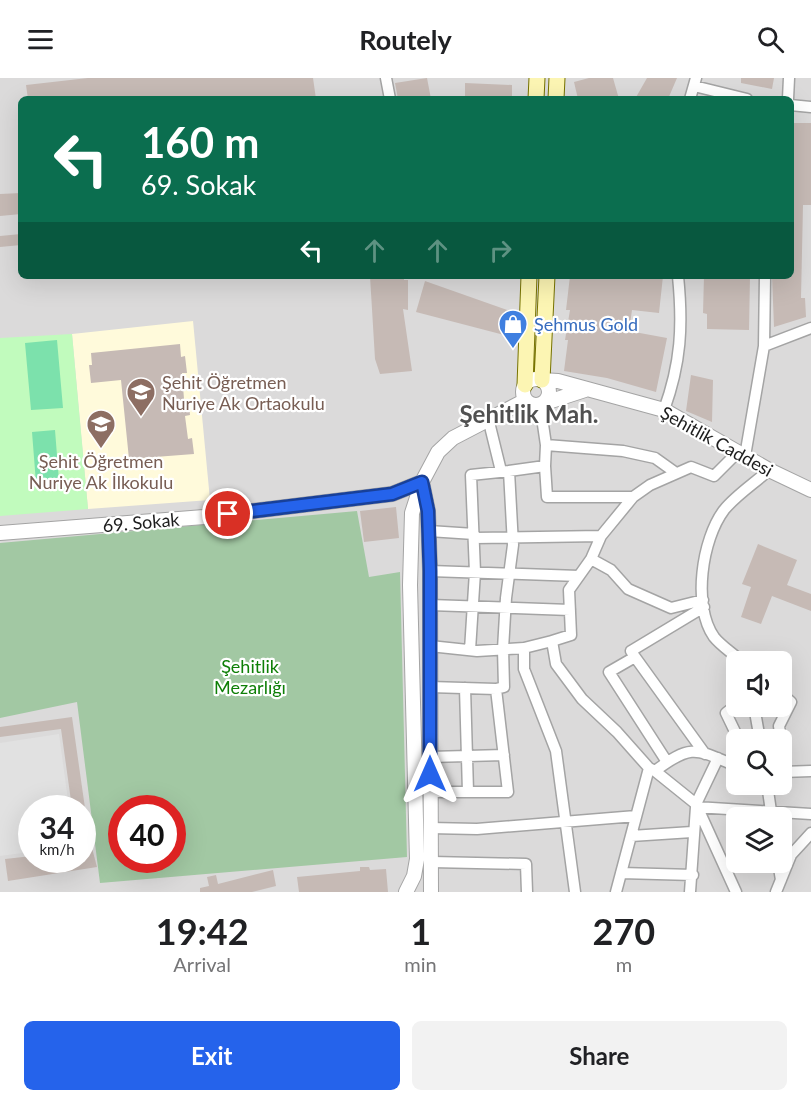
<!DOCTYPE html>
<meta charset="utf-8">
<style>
body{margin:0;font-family:Lato,sans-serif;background:#f2f2f2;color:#202124;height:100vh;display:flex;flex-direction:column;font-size:22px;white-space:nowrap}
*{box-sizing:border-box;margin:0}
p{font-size:20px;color:#757577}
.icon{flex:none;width:33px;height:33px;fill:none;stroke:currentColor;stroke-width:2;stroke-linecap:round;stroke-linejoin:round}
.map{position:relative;height:814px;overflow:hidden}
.drawer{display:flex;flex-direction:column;background:#fff;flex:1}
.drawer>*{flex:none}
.guide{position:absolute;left:18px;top:18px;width:776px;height:183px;border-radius:9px;box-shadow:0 6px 24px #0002;background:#0b6e4f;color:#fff;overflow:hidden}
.tools{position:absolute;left:726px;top:573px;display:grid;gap:12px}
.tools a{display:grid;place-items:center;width:66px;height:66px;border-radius:9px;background:#fff;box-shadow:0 6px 24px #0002;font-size:30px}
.speed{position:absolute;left:18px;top:717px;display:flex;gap:12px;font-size:30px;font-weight:700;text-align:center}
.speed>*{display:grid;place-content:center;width:78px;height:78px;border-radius:50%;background:#fff;box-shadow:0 6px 24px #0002;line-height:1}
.speed small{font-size:15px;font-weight:400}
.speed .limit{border:9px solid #d22;background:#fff;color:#111}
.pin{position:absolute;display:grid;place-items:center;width:51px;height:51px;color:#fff;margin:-26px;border:3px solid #fff;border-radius:50%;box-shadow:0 2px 6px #0007}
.me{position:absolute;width:66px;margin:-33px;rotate:0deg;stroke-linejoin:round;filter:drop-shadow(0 0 4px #0008)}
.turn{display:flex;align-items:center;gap:21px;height:126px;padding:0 24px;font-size:27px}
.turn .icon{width:78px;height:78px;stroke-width:2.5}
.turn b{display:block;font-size:42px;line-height:51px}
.lanes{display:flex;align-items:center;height:57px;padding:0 24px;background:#0003;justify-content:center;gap:30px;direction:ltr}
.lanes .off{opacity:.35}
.eta{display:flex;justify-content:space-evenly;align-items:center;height:102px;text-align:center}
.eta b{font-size:36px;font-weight:700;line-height:42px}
.action{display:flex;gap:12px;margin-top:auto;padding:12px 24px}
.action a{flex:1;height:69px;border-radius:9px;background:#2563eb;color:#fff;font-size:24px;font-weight:700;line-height:69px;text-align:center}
.action a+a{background:#f2f2f2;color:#202124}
header{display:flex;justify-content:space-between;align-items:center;height:78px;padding:0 24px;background:#fff;font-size:27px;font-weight:700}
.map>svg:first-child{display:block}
</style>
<header><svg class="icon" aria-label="menu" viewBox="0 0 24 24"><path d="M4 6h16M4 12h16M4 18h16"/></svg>Routely<svg class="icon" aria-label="search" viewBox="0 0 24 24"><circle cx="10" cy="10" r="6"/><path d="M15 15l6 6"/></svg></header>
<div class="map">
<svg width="811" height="814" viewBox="0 0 811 814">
<rect width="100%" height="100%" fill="#efe9e2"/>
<!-- residential -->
<path fill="#dbdada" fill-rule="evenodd" d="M0,0H811V814H0ZM21,21H790V198H21ZM736,584H782V628H736ZM736,662H782V706H736ZM32,730H82V782H32ZM122,730H172V782H122ZM736,740H782V784H736Z"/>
<!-- education -->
<path fill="#fffadb" d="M193,243L210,422L88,431L72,256Z"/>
<!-- cemetery -->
<path fill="#a2c8a3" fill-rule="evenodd" d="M357,433L369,499L400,494L407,779L100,805L77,624L0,640V465ZM122,730H172V782H122Z"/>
<!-- park -->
<path fill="#c1fbbd" d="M72,256L88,431L0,438V260Z"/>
<!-- pitch -->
<path fill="#7ce1ac" d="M57,262L63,330L31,332L25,265Z
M55,352L59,403L36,405L32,354Z"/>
<!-- parking -->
<path fill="#e1e1e1" d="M59,656L69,730H32L31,774L0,778V665Z"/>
<!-- building -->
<path fill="#c6bab5" d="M88,0H313L316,21H28L26,7Z
M427,0L431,21H398L395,5Z
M589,0H613L619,21H578L574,4Z
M647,0H677L668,21H635Z
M741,0H774L772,11L741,5Z
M465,5L512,7V21H465Z
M790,45H811V127H803L801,220H805L806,239L774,249L772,198H790Z
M21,115V136L0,138V116Z
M21,156V167L0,169V158Z
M370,198H404V202H408V232L403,231L412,293L380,296L375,281Z
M570,198H663L659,235L632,232L629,253L667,260L656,314L607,300L564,293L568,262H565L570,232H566Z
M704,198H750L749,252L707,251V236L703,235Z
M425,203L510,233L508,258L416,234Z
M180,266L181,279L185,278L187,295H182L184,321H188L190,337L185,338L188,361L192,360L194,376L129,381L121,302L91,305L89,287H92L91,275Z
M691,297L713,302L712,344L686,333Z
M396,429L399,460L364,464L360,433Z
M758,466L797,482L787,507L811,516V533L772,518L761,546L741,539L751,509L742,506Z
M72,639L85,730H72L61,651L0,659V649Z
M88,755L97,789L8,803L5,781L32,778V782H40V786L82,782V756Z
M360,789H369L370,792L386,791L388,814H299L297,799L360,793Z
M273,792L276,808L252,814H200V810L209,808L207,799L216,797L218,806Z"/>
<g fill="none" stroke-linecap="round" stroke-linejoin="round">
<!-- minor casing -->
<g stroke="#a4a4a4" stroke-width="13">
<path id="minor" d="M386,0L390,21
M694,8L747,21
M690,21L696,0
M788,21L789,0
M790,27L811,29
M765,198L764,268L811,250
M664,332C681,285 683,248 678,198
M488,340L501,393
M546,367L623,373L655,380L676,395
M745,378L764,268
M545,388L547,419H633
M509,393L545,388L546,367L540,326
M429,453L474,456
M475,460L601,458
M591,481L611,492L628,511L671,530L703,522
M430,493L579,498
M430,527L570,532
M552,563L524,570V591L556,673L575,814
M430,568L477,573L524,570
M470,572L475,494L471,397L509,393L513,467L506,520L503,571L504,609L496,611
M635,579L705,676
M742,584C734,576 721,568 714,559C692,528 702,461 724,432C736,417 755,405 769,392
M430,609L496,611L508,714H430
M465,610L468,714
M736,627L726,635L739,662
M754,628L760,662
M781,662L779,648L791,624L782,616
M782,662L786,694
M430,679L504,677
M667,684L609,594L635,579L631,573L704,529
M736,688C696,671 692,665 655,693L649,690L617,654L582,621L556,586L552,563L571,557L569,512L591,481L601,458L633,419L650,407L691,389L714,398L738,374
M655,693L696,726L736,814
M782,694L811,693
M767,706L772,740
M696,726L718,680
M430,750L477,751L636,738
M631,758L692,754
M432,784L526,786L527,814
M778,784L781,802
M621,795L693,797
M616,814L649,690
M690,814L696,729L811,736
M776,814L791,777L811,755"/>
</g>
<!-- tertiary casing -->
<g stroke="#a4a4a4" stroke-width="16">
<path id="tertiary" d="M523 314a13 13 0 1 1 26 0a13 13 0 1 1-26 0Z
M542,302L558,303L664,332L769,392L811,412
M542,326L585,312
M0,455L204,439L392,416L422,404L428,433L430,493L431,814
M406,814L414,798L417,781L410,507L412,435L422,404L438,374L453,360L526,322"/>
</g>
<!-- secondary casing -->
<g stroke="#777301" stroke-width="17">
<path id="secondary" d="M536,21L537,0
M556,21L557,0
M542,302L547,198
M525,307L529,198"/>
</g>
<!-- minor -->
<use href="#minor" stroke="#fff" stroke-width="10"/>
<!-- tertiary -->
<use href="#tertiary" stroke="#fff" stroke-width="14"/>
<!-- secondary -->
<use href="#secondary" stroke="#fcf5b3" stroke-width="15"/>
</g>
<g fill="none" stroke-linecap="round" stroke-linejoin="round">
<!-- route casing -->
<g stroke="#184099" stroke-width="15">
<path id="route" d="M228,436L392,416L422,404L428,433L430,493V696"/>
</g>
<!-- route -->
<use href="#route" stroke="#2563eb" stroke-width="10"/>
</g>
<!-- icons -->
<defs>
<g id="shop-pin" transform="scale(1.5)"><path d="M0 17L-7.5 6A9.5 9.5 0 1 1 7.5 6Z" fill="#3f7fe0" stroke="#fff"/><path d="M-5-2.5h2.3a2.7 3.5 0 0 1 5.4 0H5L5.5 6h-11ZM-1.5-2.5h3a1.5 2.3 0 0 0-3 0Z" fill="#fff"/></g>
<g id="school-pin" transform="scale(1.5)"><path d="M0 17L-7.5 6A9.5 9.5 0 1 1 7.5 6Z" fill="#8d6e63" stroke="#fff"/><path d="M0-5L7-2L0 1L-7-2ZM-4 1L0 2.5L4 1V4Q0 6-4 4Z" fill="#fff"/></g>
</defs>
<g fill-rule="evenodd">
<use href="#shop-pin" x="513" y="246"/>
<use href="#school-pin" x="141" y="314"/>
<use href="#school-pin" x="101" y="346"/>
</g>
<g text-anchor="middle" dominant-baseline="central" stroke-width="4.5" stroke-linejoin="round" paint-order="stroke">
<!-- shop labels -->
<g font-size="18" fill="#366cbe" stroke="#fff" text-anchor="start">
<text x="534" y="246">Şehmus Gold</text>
</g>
<!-- education labels -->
<g font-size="18" fill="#785e54" stroke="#fff" text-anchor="start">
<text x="162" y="304">Şehit Öğretmen<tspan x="162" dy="21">Nuriye Ak Ortaokulu</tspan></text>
<text x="101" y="383" text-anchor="middle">Şehit Öğretmen<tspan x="101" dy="21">Nuriye Ak İlkokulu</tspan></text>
</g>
<!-- street labels -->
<g font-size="18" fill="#1d1d1d" stroke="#fff">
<text transform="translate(717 363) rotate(29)">Şehitlik Caddesi</text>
<text transform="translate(141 444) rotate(-5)">69. Sokak</text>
</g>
<!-- park labels -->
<g font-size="18" fill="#0e7f07" stroke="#fff">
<text x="250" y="588">Şehitlik<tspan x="250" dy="21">Mezarlığı</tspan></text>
</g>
<!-- district labels -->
<g font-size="24" font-weight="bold" fill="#505050" stroke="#fff">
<text x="529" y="335">Şehitlik Mah.</text>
</g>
</g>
</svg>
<div class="tools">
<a><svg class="icon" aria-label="sound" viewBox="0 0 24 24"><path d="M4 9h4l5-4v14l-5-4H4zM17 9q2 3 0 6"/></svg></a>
<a><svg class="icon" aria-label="search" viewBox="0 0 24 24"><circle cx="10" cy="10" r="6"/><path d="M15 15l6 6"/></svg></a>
<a><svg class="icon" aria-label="layers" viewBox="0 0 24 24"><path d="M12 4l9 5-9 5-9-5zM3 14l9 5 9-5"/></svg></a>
</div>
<div class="speed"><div>34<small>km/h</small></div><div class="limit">40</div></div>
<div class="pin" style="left:228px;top:436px;background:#d93025"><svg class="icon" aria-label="arrive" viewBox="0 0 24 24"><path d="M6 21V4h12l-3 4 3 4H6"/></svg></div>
<svg class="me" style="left:430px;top:696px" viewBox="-20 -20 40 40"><path d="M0-17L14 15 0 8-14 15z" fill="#2563eb" stroke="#fff" stroke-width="4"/></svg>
<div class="guide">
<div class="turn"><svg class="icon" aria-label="left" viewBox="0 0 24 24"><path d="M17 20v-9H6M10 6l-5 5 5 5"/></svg><div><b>160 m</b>69. Sokak</div></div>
<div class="lanes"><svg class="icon" aria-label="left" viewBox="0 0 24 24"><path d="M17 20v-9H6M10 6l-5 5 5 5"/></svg><svg class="icon off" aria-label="ahead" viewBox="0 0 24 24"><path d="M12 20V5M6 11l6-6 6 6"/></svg><svg class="icon off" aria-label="ahead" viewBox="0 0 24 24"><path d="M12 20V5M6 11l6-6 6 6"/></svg><svg class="icon off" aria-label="right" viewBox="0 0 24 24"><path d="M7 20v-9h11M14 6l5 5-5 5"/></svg></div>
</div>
</div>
<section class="drawer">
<div class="eta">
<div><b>19:42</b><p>Arrival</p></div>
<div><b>1</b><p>min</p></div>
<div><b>270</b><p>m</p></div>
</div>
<div class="action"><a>Exit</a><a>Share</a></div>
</section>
